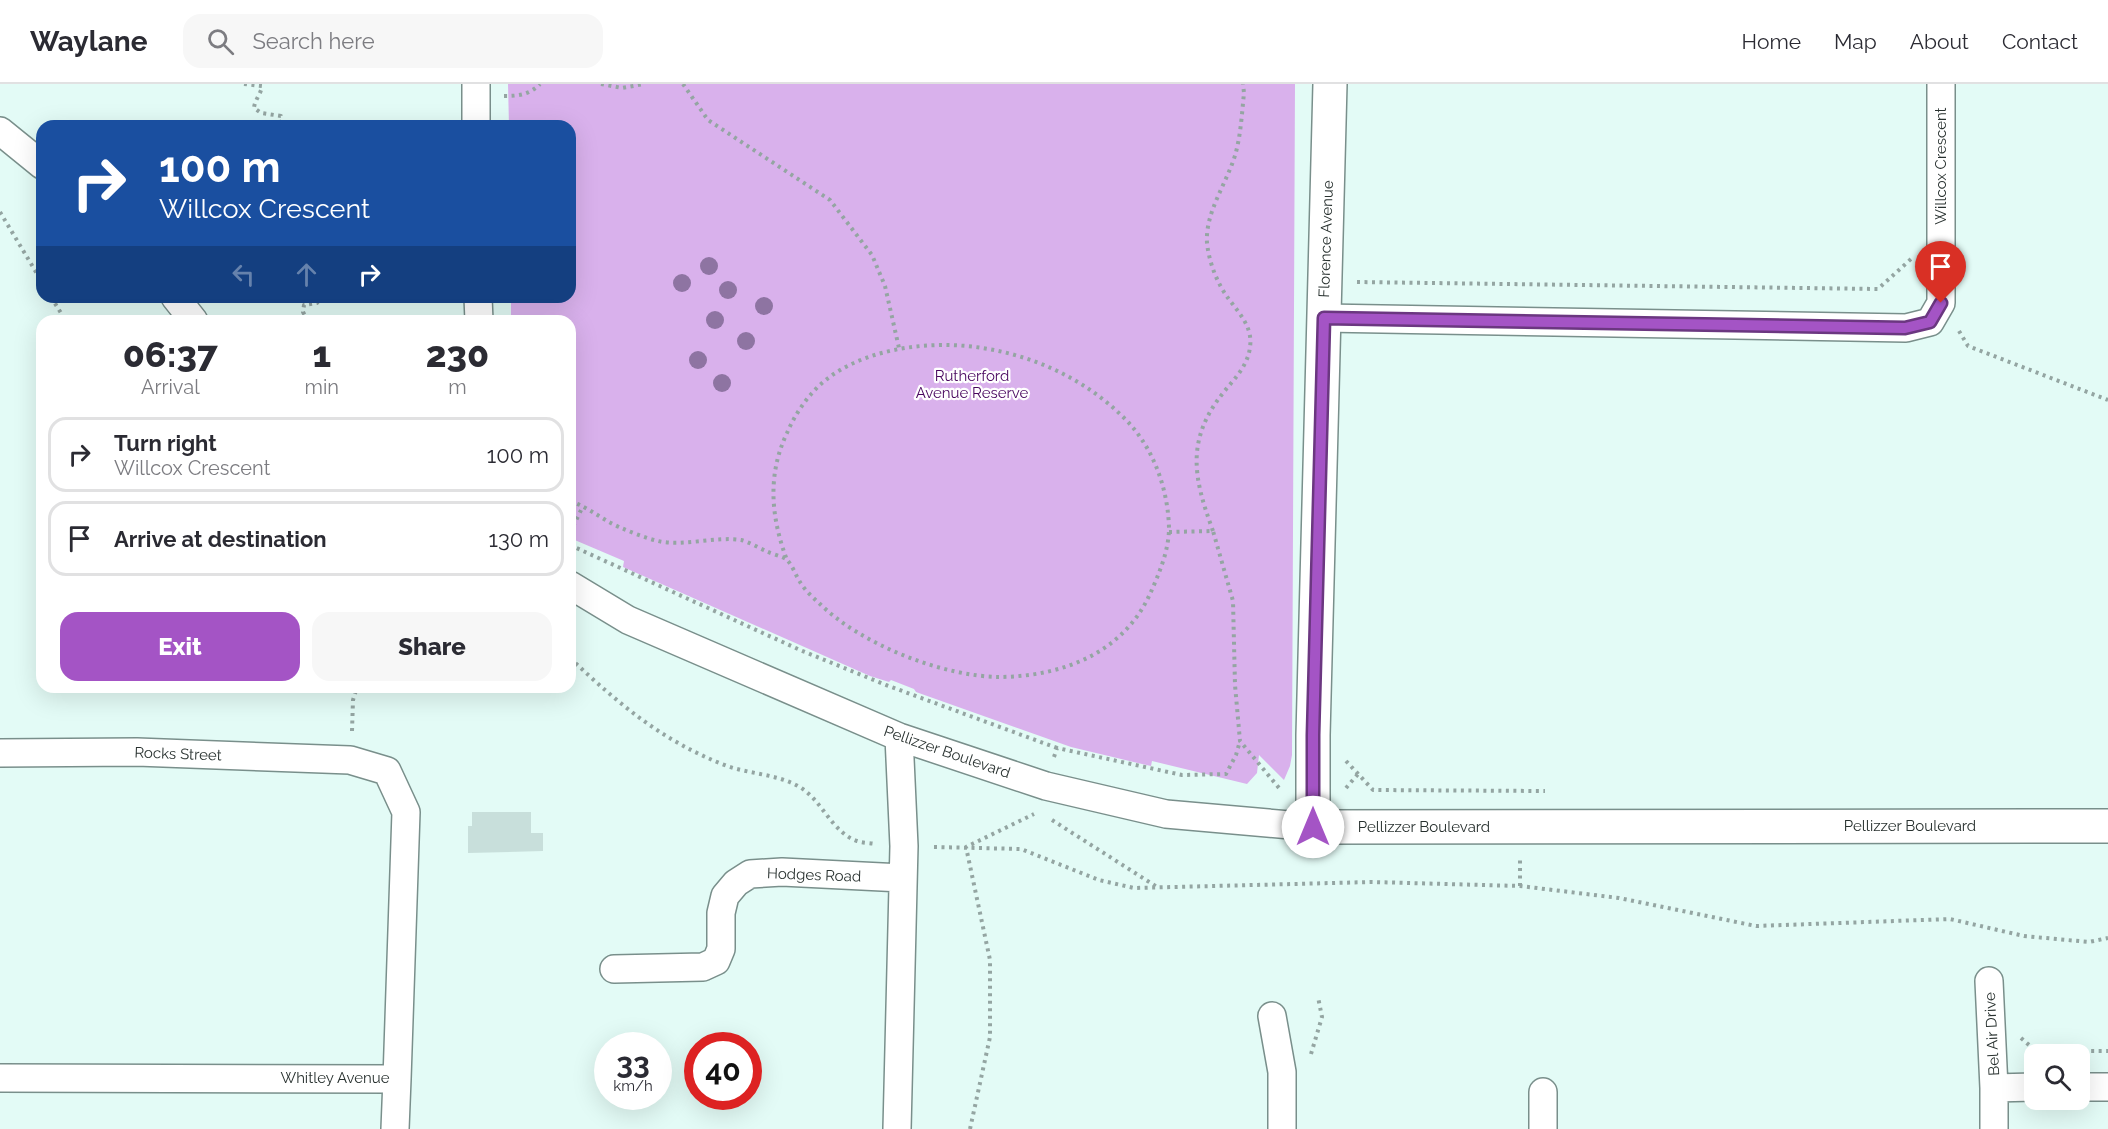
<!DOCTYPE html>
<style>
body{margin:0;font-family:Raleway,sans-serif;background:#f7f7f7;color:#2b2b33;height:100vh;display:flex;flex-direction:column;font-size:22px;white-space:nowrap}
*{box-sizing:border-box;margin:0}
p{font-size:20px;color:#7c7c81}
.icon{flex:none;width:33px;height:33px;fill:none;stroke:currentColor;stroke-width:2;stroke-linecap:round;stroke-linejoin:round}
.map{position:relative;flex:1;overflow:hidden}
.drawer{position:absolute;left:36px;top:231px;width:540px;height:378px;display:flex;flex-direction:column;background:#fff;border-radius:18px;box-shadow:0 6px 24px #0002}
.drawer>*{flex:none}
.banner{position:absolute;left:36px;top:36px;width:540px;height:183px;border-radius:18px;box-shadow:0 6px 24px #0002;background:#1a4fa0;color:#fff;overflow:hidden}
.fabs{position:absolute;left:2024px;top:960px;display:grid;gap:12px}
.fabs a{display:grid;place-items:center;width:66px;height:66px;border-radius:12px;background:#fff;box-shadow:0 6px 24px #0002;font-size:30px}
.speed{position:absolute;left:594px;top:948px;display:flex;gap:12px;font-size:30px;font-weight:700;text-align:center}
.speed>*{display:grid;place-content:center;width:78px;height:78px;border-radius:50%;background:#fff;box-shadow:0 6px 24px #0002;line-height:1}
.speed small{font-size:15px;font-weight:400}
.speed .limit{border:9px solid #d22;background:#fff;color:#111}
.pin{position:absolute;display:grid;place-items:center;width:51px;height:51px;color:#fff;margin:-62px -26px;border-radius:50% 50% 50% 0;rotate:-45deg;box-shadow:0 0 6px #0007}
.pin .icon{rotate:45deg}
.me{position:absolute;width:66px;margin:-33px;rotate:0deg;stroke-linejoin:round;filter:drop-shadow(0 0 4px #0008)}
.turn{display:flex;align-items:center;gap:21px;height:126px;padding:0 24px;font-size:27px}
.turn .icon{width:78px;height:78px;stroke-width:2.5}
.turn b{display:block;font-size:42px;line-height:51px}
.lanes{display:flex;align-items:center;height:57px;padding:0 24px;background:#0003;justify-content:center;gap:30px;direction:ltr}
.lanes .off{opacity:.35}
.eta{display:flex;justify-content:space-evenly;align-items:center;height:102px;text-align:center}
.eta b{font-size:36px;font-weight:800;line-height:42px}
.cta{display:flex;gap:12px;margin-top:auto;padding:12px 24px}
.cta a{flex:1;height:69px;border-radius:18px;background:#a454c5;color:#fff;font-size:24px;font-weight:800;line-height:69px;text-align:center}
.cta a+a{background:#f7f7f7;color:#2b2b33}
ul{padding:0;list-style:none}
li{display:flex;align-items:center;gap:18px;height:75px;margin:0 12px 9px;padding:0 12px;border:3px solid #e1e1e2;border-radius:18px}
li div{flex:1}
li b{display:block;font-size:22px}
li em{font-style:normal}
header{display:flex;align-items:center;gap:36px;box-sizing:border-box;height:84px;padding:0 30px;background:#fff;border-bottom:2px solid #e1e1e2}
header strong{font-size:28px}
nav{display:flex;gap:33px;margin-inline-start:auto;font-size:21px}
.search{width:420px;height:54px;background:#f7f7f7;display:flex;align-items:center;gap:15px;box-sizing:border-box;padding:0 21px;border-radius:18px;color:#7c7c81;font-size:22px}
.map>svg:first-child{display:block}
</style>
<header>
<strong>Waylane</strong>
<div class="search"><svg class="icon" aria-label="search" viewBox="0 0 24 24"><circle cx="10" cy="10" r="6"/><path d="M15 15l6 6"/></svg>Search here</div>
<nav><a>Home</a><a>Map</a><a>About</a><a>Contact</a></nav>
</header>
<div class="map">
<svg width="2108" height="1045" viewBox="0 0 2108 1045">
<rect width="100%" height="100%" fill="#e3fbf6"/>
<!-- green -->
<path fill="#d9b1ec" d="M508,0H1295L1292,671L1290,682L1284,696L1259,671L1257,689L1247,700L1152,677L1151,682L1142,680L1071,663L916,608L914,605L891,596L889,598L870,592L623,483L624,477L570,454V237H511V213H570V42H509Z"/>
<!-- building -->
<path fill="#c8dfdb" d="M472,728H531V749H543V767L468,769V742H472Z"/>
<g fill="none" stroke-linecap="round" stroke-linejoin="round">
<!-- street casing -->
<g stroke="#798f8b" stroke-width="30">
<path id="street" d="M476,0V42
M0,47L42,81
M175,213L194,237
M478,213L479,237
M1324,234L1906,244L1930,238L1941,219V0
M570,501L628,536L899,653L1046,702L1166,730L1313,743
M0,669L137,668L350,676L387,687L406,728L397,995L0,994
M614,885L703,883L716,877L721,865V829L725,812L736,799L750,790L782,788L902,794
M1989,897L1994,1004
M1272,932L1282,988V1045
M2079,1003H2108
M395,1045L397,995
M897,1045L904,762L899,653
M1543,1045V1008
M1994,1045V1004L2034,1003"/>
</g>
<!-- secondary casing -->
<g stroke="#798f8b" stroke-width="36">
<path id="secondary" d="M1330,0L1313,651V743L2108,742"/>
</g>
<!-- path -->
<path stroke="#94a5a2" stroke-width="4" stroke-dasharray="3 4.5" stroke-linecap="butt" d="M244,0L262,2C261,10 255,15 254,24L261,29L281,32L282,36L279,42
M601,0L622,4L644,0
M683,0L708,36L830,116L872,171L885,202L899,264
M504,12C518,12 529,11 540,0
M0,128L42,198
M1357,198L1878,205L1911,175
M51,213L66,237
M308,237L303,228L304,221L317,219L322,213
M1959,247L1968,262L2108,316
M570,417C590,424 601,435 619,443C631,448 645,454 658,457C682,463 717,452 741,456C749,458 759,464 766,467C772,470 781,472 786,475C792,480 796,492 800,498C805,506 812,513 819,519C860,560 943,593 1001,593C1063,592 1123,569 1150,510C1159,490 1169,466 1169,444C1168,403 1152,360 1122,332C1060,271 961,246 878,270C854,277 830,289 813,308C802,320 793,335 787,349C767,391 771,434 787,476
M1213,447C1194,395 1185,357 1223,309C1234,295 1248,282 1250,263C1253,243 1239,229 1228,214C1217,199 1209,178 1207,159C1205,127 1228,98 1236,68C1241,49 1242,28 1244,9L1243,0
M1169,448L1213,447L1233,517L1235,601L1240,657L1279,704
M570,449L583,422
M570,461L800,566L886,601L1057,664
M570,574C620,621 662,657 727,682C750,690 776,690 798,702C822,715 831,748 857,757C863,759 870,759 875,760
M352,647L353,616L357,603
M1054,673L1057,664L1182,691L1226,690L1236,671L1240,657
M1346,677L1373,706L1545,707
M1346,704L1358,690
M1052,736L1157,803
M934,763L1021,765L1099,796L1134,804L1372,798L1520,802L1619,814L1756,842L1950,835L2024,852L2089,858L2108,854
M1520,802V776
M2021,954L2036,967H2108
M1311,970L1322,933L1318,913
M970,1045L990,953V876L966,763L1034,730"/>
<!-- street -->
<use href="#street" stroke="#fff" stroke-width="27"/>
<!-- secondary -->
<use href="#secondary" stroke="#fff" stroke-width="33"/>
</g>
<!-- trees -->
<g fill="#8e74a2">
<circle cx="709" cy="182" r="9"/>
<circle cx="682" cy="199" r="9"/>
<circle cx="728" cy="206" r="9"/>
<circle cx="764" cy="222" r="9"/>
<circle cx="715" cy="236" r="9"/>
<circle cx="746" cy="257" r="9"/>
<circle cx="698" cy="276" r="9"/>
<circle cx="722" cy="299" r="9"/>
</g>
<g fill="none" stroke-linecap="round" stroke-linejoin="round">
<!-- route casing -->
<g stroke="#6b3780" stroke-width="15">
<path id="route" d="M1313,743V651L1324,234L1905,244L1930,238L1941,219"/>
</g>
<!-- route -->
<use href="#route" stroke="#a454c5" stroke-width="10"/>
</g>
<g text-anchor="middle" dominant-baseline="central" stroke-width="4.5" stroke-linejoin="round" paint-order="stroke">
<!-- street labels -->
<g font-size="15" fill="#28312f" stroke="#fff">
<text transform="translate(1941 82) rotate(-90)">Willcox Crescent</text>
<text transform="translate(1326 155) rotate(-88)">Florence Avenue</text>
<text transform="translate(947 668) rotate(19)">Pellizzer Boulevard</text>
<text transform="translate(178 670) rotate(2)">Rocks Street</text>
<text x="1910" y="742">Pellizzer Boulevard</text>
<text x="1424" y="743">Pellizzer Boulevard</text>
<text transform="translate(814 791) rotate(2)">Hodges Road</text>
<text transform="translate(1992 950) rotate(-93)">Bel Air Drive</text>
<text x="335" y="994">Whitley Avenue</text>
</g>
<!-- park labels -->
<g font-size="15" fill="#48065e" stroke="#fff">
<text x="972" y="292">Rutherford<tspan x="972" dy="17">Avenue Reserve</tspan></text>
</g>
</g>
</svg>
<div class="fabs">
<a><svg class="icon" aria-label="search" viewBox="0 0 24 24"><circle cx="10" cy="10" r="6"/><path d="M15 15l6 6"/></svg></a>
</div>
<div class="speed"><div>33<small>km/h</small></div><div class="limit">40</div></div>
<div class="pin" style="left:1941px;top:219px;background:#d93025"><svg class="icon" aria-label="arrive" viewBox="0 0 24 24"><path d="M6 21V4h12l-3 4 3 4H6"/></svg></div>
<svg class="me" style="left:1313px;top:743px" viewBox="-20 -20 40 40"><circle r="19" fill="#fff"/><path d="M0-13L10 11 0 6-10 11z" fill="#a454c5"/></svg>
<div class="banner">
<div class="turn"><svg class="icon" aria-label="right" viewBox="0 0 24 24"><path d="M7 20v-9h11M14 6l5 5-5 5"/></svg><div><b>100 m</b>Willcox Crescent</div></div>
<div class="lanes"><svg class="icon off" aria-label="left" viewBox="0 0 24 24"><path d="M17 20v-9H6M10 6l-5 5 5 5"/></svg><svg class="icon off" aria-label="ahead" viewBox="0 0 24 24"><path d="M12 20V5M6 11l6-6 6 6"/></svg><svg class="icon" aria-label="right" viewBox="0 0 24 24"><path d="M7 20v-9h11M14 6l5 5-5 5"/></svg></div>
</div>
<section class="drawer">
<div class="eta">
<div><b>06:37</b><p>Arrival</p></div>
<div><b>1</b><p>min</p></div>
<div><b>230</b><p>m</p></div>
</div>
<ul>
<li><svg class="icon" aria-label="right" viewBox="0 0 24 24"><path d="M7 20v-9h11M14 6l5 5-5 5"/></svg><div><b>Turn right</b><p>Willcox Crescent</p></div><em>100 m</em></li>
<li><svg class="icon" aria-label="arrive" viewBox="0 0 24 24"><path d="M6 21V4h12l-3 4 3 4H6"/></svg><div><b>Arrive at destination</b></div><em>130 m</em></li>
</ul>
<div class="cta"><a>Exit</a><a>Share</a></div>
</section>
</div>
